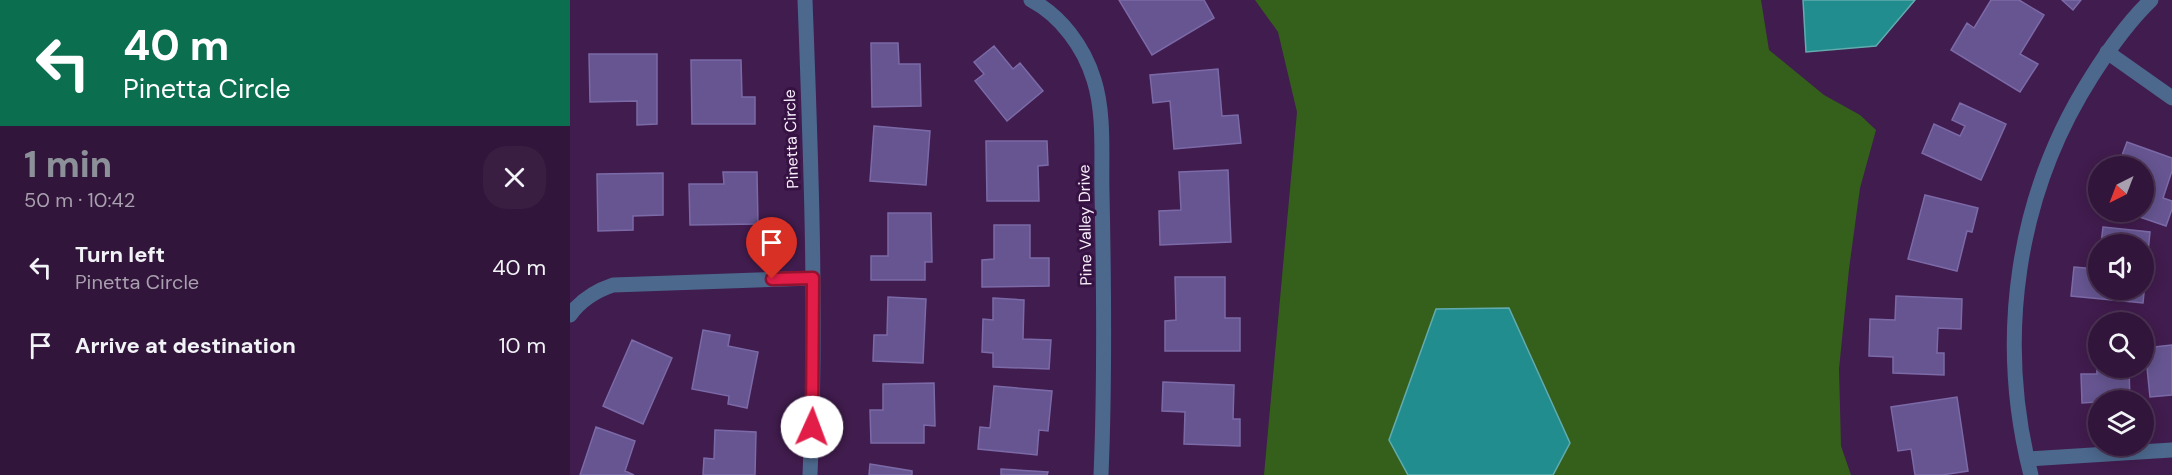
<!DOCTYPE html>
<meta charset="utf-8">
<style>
body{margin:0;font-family:"DM Sans",sans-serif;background:#391e42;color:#f1f3f6;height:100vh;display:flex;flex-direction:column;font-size:22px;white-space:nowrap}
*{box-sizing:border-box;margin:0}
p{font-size:20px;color:#a89faf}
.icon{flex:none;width:33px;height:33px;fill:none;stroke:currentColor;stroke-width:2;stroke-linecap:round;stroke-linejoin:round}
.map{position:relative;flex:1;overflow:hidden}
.side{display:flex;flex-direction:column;background:#31153a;width:570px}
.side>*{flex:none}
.top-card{background:#0b6e4f;color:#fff;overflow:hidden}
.needle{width:39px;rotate:222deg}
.controls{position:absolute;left:1518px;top:156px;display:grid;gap:12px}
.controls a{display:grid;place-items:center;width:66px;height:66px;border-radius:50%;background:#31153a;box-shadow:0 3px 15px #0003,0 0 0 2px #4c3454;font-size:30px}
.pin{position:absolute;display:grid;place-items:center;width:51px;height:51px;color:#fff;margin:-62px -26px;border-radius:50% 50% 50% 0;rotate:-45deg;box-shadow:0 0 6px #0007}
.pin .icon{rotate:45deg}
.me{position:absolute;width:66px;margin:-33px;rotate:2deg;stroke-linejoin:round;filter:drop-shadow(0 0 4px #0008)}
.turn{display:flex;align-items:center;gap:21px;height:126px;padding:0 24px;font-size:27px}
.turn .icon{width:78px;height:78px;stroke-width:2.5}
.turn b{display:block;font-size:42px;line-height:51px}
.round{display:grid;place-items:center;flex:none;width:63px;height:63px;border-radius:24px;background:#391e42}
.headline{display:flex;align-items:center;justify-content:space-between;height:102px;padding:0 24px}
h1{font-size:36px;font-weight:800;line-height:45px;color:#8c9099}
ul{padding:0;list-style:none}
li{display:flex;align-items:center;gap:18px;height:78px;padding:0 24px}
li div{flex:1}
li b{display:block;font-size:22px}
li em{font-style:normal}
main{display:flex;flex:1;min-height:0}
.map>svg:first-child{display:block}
</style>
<main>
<section class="side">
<div class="top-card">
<div class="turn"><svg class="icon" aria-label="left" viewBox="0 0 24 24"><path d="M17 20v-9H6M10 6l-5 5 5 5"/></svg><div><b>40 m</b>Pinetta Circle</div></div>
</div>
<div class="headline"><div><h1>1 min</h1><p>50 m · 10:42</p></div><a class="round"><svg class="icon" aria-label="close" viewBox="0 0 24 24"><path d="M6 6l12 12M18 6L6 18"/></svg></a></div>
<ul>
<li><svg class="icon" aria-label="left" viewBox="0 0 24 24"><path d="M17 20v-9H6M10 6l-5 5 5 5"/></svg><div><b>Turn left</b><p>Pinetta Circle</p></div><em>40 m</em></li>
<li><svg class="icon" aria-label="arrive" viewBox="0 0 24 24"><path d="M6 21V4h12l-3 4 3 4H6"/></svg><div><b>Arrive at destination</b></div><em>10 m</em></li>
</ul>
</section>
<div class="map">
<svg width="1602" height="475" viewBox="0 0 1602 475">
<rect width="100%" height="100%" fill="#411c4e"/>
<!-- green -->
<path fill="#34601b" d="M685,0H1191L1199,50L1254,95L1290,115L1306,130L1290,188L1279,269L1269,369L1271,446L1281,475H694L727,112L708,32Z"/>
<!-- water -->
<path fill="#228d8e" stroke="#62abaf" stroke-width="1.5" d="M1233,0H1345L1306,46L1236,52Z
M939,308L1000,443L983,475H838L819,440L866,309Z"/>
<!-- building -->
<path fill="#665591" stroke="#7b6aa7" stroke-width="1.5" d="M549,0H634L644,18L582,55Z
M1421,0H1449L1474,15L1450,54L1468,64L1450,92L1381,50L1397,23L1404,28Z
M1492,0H1511L1503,10Z
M301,43H328L329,64H350L351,106L302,107Z
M424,46L443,69L450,63L473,91L437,121L405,81L414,74L404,62Z
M19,54H87V124L67,125V101L20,102Z
M121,60H171L172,97H185V124H122Z
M648,69L652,116L668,115L671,143L604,149L600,101L583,103L580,75Z
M1390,103L1436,124L1411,180L1352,153L1364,124L1390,136L1395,126L1382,120Z
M304,126L360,131L356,185L300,181Z
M416,141H477L478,165L468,166L469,201H417Z
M1557,142L1602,158V171L1593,198L1602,201V209L1596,226L1555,212H1574V166H1548Z
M658,170L661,242L590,245L589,211L611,210L609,172Z
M153,172H187L188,224L120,225L119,184H154Z
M93,173V215L63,216V230L28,231L27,174Z
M1355,195L1408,208L1402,232L1397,231L1387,271L1338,259Z
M318,213H361L362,262H355V280H301V256H318Z
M424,225H460V258H479V286L412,287V260L424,259Z
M1533,227L1580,232L1573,303L1501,296L1504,267L1528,269V264V290H1574V244H1531Z
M605,277H655V318H670V351H595V321L606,320Z
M1326,296L1392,299L1391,329L1368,328L1367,353H1374V375L1323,373V357L1299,356L1300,319L1325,320Z
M318,297L356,299L353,363L303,361L304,335H317Z
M423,298L454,300L453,339L481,340L479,369L423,367V353L412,352L413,319L423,320Z
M133,330L160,335L158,346L188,352L177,408L158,404L159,396L122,389Z
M1526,335H1528V368H1559L1560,400L1512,403L1511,374H1527Z
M62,340L102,358L73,424L33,406Z
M1602,345V395L1580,397L1575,348Z
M593,382L664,385L663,419H670V446L614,444L615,412L592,411Z
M364,383L365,426L354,425V443H301L300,410H313V384Z
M424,386L482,391L478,431L469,430L467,455L408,449L410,427L420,428Z
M1387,397L1398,471L1372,475H1345L1341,449L1328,451L1321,407Z
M26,427L65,441L55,471L64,475H10Z
M145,430L186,432L185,475H133L134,458L144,459Z
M300,464L342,471V475H299Z
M431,469L478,472L477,475H431Z"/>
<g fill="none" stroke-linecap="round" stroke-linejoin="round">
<!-- minor -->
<path stroke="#4c688d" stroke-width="15" d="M235,0C241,158 247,317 240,475
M461,0C491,16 514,47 524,80C535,115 531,157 532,193C534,287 535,381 531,475
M1537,52L1602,98
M0,315C11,300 25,291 43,285L243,278
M1457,459L1602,450
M1461,475C1426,339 1446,195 1522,76C1539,49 1558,22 1581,0"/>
</g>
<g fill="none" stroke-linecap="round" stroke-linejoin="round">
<!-- route casing -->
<g stroke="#92132f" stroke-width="15">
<path id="route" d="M202,279L243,278L242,427"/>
</g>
<!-- route -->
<use href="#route" stroke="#e11d48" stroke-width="10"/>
</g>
<g text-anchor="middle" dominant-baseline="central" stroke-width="6" stroke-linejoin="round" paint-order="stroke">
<!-- street labels -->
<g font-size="16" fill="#f9f0fc" stroke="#361243">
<text transform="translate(221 139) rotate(-92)">Pinetta Circle</text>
<text transform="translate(515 225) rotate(-91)">Pine Valley Drive</text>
</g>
</g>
</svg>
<div class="controls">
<a><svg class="needle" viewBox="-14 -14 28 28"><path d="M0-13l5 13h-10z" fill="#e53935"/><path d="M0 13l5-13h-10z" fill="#a89faf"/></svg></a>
<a><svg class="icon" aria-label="sound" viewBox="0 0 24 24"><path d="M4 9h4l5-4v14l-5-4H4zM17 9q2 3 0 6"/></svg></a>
<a><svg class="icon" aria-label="search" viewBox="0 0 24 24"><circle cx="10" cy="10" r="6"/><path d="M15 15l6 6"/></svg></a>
<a><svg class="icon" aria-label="layers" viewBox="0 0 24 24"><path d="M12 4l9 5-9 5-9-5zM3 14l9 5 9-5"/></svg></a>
</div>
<div class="pin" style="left:202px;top:279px;background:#d93025"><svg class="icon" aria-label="arrive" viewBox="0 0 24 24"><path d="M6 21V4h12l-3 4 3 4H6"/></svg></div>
<svg class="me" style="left:242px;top:427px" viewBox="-20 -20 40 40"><circle r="19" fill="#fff"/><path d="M0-13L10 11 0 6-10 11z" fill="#e11d48"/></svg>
</div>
</main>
